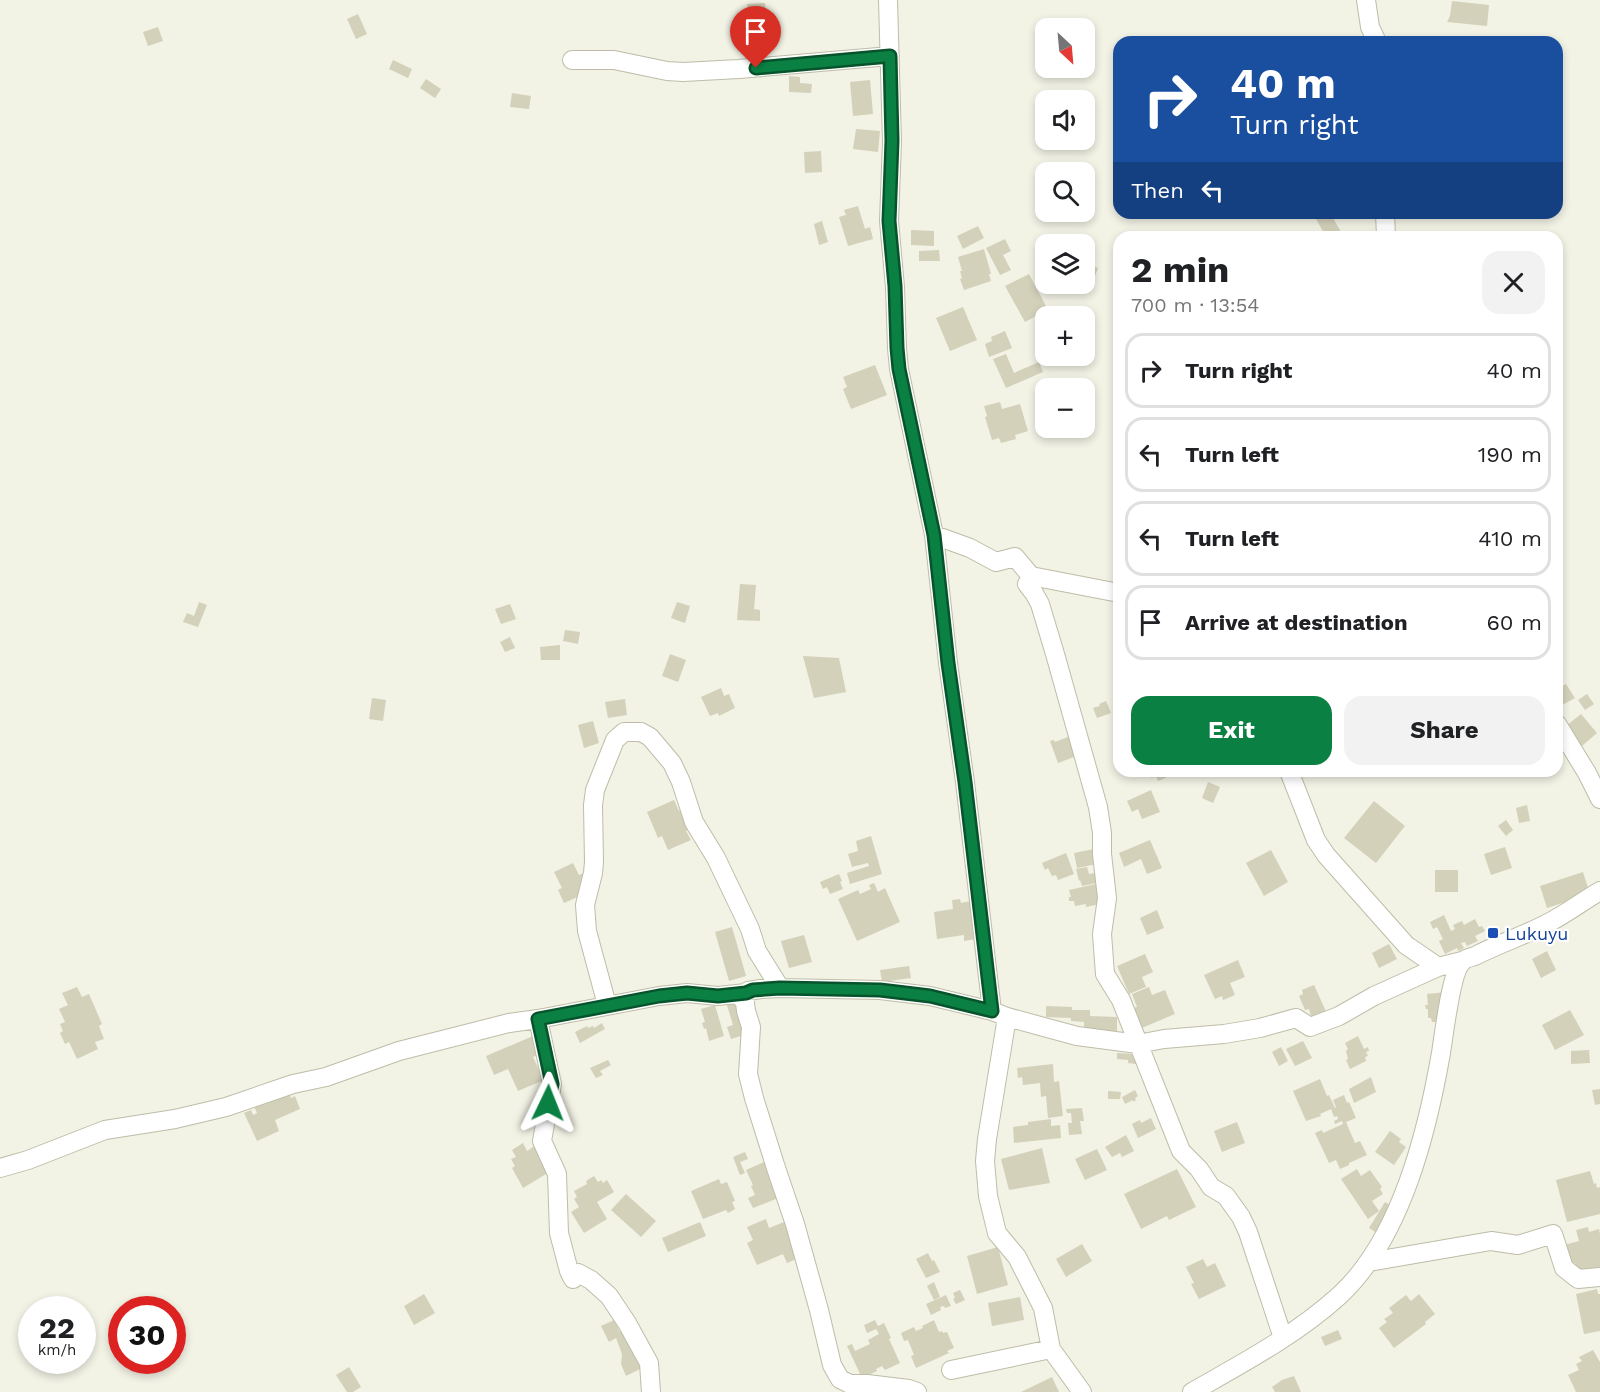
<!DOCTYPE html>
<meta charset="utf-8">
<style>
body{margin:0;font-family:"Work Sans",sans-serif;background:#f2f2f2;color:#202124;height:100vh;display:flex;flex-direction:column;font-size:22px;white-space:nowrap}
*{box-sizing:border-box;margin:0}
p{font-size:20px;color:#757577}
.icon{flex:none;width:33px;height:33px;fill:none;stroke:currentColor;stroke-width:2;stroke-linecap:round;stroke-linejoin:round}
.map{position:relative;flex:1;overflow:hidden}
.details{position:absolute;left:1113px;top:231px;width:450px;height:546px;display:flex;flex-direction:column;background:#fff;border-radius:18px;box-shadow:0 3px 9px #0003}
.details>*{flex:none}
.guide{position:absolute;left:1113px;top:36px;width:450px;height:183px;border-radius:18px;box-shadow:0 3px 9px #0003;background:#1a4fa0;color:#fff;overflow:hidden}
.needle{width:39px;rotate:154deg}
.controls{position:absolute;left:1035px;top:18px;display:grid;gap:12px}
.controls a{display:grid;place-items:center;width:60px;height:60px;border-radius:12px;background:#fff;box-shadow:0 3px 9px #0003;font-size:30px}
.speed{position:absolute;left:18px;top:1296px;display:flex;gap:12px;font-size:30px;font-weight:700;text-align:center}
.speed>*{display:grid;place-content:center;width:78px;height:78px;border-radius:50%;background:#fff;box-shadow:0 3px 9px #0003;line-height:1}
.speed small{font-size:15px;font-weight:400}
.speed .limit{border:9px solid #d22;background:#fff;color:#111}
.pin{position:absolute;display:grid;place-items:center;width:51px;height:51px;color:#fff;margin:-62px -26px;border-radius:50% 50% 50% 0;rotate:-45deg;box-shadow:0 0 6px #0007}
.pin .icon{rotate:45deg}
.me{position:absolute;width:66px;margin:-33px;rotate:2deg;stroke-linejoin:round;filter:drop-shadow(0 0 4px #0008)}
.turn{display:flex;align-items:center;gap:21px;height:126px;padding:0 18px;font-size:27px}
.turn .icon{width:78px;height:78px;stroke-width:2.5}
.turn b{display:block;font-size:42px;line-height:51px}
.then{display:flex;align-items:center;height:57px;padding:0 18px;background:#0003;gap:12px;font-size:22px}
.round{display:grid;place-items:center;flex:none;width:63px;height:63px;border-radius:18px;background:#f2f2f2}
.head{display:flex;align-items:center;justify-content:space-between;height:102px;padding:0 18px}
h1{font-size:36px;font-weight:700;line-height:45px}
.primary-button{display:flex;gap:12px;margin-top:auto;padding:12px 18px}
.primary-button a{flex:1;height:69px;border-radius:18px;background:#0b8043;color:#fff;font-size:24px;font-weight:700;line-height:69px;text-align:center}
.primary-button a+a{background:#f2f2f2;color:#202124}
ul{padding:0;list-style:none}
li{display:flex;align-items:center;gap:18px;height:75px;margin:0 12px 9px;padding:0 6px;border:3px solid #e0e0e0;border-radius:18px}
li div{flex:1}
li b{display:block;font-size:22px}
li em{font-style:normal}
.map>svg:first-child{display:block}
</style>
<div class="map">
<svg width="1600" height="1392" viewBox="0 0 1600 1392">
<rect width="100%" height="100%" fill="#f2f2e5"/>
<!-- building -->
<path fill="#d4d1bb" d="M1452,1L1489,5L1487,26L1447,22L1450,16Z
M765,3L767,26L749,28L747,4Z
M358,14L367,34L356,39L347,19Z
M158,27L163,41L148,46L143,32Z
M393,60L412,69L408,78L389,69Z
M789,76L800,77V83L812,84L811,93L789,92Z
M426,79L441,89L435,98L420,88Z
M870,80L873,114L853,116L850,82Z
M512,93L531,96L529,109L510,107Z
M856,129L880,131L878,152L853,149Z
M821,151L822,172L805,173L804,152Z
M858,206L865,229L870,227L873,239L848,246L839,217L846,215L844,210Z
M1323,213H1330L1344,237H1326L1315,217Z
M822,221L828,242L819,245L814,224Z
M978,226L984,238L963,249L957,236Z
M911,230L934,231V246L911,245Z
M1005,239L1011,251L1003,255L1011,270L1000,275L986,248Z
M984,249L991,274H989L991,281L964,290L960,279L962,278L960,271H962L958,257Z
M939,250L940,261H919V251Z
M1084,262L1098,268L1095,276L1084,272Z
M1029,274L1048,310L1025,322L1005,286Z
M963,307L977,340L950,351L936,318Z
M1005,331L1012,348L989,357L985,344L992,341L991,337Z
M1006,354L1014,373L1039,362L1043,372L1006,388L993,359Z
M875,365L887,395L851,409L843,389L847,387L843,377Z
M1000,402L1002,409L1020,404L1028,431L1015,435L1016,439L1001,443L999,438L992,440L985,417L987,416L984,406Z
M740,584L756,585L754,609L760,610V621L737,620Z
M199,602L207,605L198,627L183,622L187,613L194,616Z
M677,602L690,606L685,623L671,618Z
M510,604L516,619L501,624L495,609Z
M565,630L580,632L578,644L563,641Z
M510,637L515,648L505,652L500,642Z
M560,645V660H541L540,647Z
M670,654L686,660L678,682L662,676Z
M803,656L839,658L846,692L814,698Z
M1566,684L1575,698L1557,708V689Z
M721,688L724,696L729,694L735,708L719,716L718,713L710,716L701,697Z
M1587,694L1594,704L1585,710L1578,700Z
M372,698L386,700L383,721L369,719Z
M625,699L627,715L608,718L605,702Z
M1106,701L1111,713L1097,718L1093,708L1100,706L1099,704Z
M1581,714L1597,733L1582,746L1566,726Z
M593,721L599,743L584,748L578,725Z
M1073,735L1079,752L1073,754L1074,757L1058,763L1050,741L1054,740L1055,742Z
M1148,771H1181L1158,781L1156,776L1151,778Z
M1208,782L1220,787L1213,803L1202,798Z
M1151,790L1160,812L1142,819L1138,809L1132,812L1127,801Z
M674,800L679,811L683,809L692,828L686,831L691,840L668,850L662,836L658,838L647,812Z
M1374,801L1405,826L1376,863L1344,838Z
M1527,805L1530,821L1519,823L1516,808Z
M1506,820L1513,830L1506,836L1498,826Z
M871,836L882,874L850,884L847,873L869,866L868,863L852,867L848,854L858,851L856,841Z
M1150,840L1162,868L1147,874L1141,859L1124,867L1119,853Z
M1505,847L1512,868L1491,875L1484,854Z
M1099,848L1102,863L1077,868L1074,853Z
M1271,850L1288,882L1264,896L1246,863Z
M1066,853L1074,874L1058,880L1056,875L1052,876L1048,868L1045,870L1042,863Z
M573,863L579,875L584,873L589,883L579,888L582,895L564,903L558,890L562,888L554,872Z
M1087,867L1089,874L1100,872L1102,882L1082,886L1080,880L1079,881L1076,869Z
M1435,870H1458V892H1435Z
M1583,872L1590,894L1547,908L1540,886Z
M839,874L842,881L840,882L843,889L830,894L827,887L823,889L820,882Z
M874,883L878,892L885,888L900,922L857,941L838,899L858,890L860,894L871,889L869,885Z
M1096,884L1100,904L1086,907V904L1075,906L1074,901H1069V897H1071L1069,890Z
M960,899L961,903L971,901L976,939L964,941V935L937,939L934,912L953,909L952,900Z
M1157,910L1164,928L1147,935L1140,918Z
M1444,915L1451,931L1455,929L1453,925L1462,921L1464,925L1475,919L1479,927L1482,926L1485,931L1475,936L1478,941L1467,946L1465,942L1461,943L1464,948L1458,951L1457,948L1445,954L1439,941L1443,939L1437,927L1433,929L1430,922Z
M732,927L746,976L729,981L715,932Z
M804,935L812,962L789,968L781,941Z
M1389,944L1397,959L1379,968L1372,953Z
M1547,951L1556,970L1541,978L1532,959Z
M1145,954L1153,972L1142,977L1146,987L1129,994L1117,966Z
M1238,960L1245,977L1230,983L1235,995L1223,1000L1222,996L1215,999L1204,975Z
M909,966L911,978L882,982L880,970Z
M1314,985L1329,1018L1313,1025L1309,1017L1311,1016L1309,1009L1305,1010L1299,996L1303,994L1302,990Z
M77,987L82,997L89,994L102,1024L99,1026L104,1039L95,1042L98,1049L77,1059L69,1042L65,1044L60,1033L63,1031L60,1024L65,1022L59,1009L68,1005L62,993Z
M1149,987L1152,995L1165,990L1175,1014L1137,1030L1128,1010L1137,1007L1132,994Z
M1446,992L1441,1022H1432L1431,1018H1428V1009H1426L1425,1005H1428L1427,994Z
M737,999L748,1034L731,1039L727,1027L733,1025L726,1002Z
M715,1005L724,1036L709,1041L706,1028L704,1029L702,1023L705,1022L701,1009Z
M1046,1006L1072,1007V1010H1090V1016L1117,1017V1035L1084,1034V1022L1071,1021V1018L1046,1017Z
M1570,1010L1584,1035L1555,1050L1542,1025Z
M602,1023L605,1029L580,1043L575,1032L587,1026L588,1028L593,1026L594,1028Z
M533,1036L541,1053L533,1057L544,1080L518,1091L508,1069L494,1075L486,1056Z
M1358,1036L1364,1049L1368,1047L1369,1051L1366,1052L1368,1056L1365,1057L1366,1061L1350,1069L1346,1060L1348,1059L1346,1051L1348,1049L1345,1043Z
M1303,1041L1312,1058L1295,1066L1286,1049Z
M1281,1047L1288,1061L1279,1066L1272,1052Z
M1589,1050L1590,1063L1571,1064V1051Z
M1117,1053L1136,1054V1064L1128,1063V1060L1117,1059Z
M608,1060L611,1065L600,1071L603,1075L596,1078L590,1068Z
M1053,1064L1054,1082L1059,1081L1063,1116L1048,1118L1046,1096L1041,1097L1040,1083L1023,1085L1022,1077L1018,1078L1017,1068Z
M1371,1077L1376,1092L1354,1103L1349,1089Z
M1320,1079L1327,1096L1329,1095L1335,1108L1336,1107L1333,1100L1344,1095L1347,1103L1349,1102L1356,1118L1346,1122L1355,1143L1360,1141L1367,1155L1349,1163V1165L1340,1169L1336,1160L1329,1163L1315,1133L1322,1130L1323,1133L1343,1124L1342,1121L1335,1124L1334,1121L1338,1119L1337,1116L1334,1117L1331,1109L1320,1114L1321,1116L1306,1121L1293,1091Z
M287,1087L291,1098L295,1096L300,1109L275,1120L279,1131L257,1141L244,1113L251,1110L253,1115L257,1113L252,1102Z
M1600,1089V1104L1595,1105L1592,1090Z
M1135,1090L1138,1096L1135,1098L1136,1100L1133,1102V1100L1125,1104L1122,1097Z
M1108,1091L1121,1092L1120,1099H1108Z
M1082,1108L1084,1121H1080L1082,1134L1069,1135L1068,1123H1072L1071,1113H1067L1066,1109Z
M1151,1118L1156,1129L1138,1138L1132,1124L1140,1120L1141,1123Z
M1051,1119V1126L1060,1125L1061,1138L1014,1143L1013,1127L1028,1125V1122Z
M1237,1122L1245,1143L1222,1152L1214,1131Z
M1390,1131L1401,1139L1399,1142L1406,1147L1394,1165L1375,1152Z
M1126,1135L1134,1151L1122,1157L1120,1153L1112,1157L1105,1147Z
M523,1143L527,1151L536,1145L551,1171L523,1188L512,1168L515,1166L511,1159L516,1157L512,1150Z
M1042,1148L1050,1183L1009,1190L1001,1159Z
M1097,1149L1107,1170L1085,1180L1075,1159Z
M745,1152L748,1159L740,1162L745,1173L740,1175L733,1157Z
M766,1161L781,1197L753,1208L748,1198L755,1195L751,1186L753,1185L746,1170Z
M1177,1169L1196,1207L1169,1220L1167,1216L1141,1229L1124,1194Z
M1357,1169L1361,1176L1370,1170L1382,1187L1380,1189L1383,1194L1372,1201L1379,1211L1368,1219L1341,1179Z
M1590,1171L1594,1184L1596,1183L1597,1188L1600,1187V1214L1567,1222L1556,1180Z
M594,1176L598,1182L601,1180L603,1183L607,1180L614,1192L597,1202L607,1219L584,1233L571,1212L579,1207L574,1199L577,1197L574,1191L587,1184L586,1181Z
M719,1179L721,1184L727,1182L735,1201L732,1202L735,1209L728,1213L726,1210L703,1219L691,1191Z
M626,1194L656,1221L641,1237L611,1210Z
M1385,1202L1390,1205L1380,1235L1369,1228Z
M766,1219L769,1228L784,1222L799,1258L787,1263L783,1254L757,1265L747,1243L753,1240L747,1227Z
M700,1222L706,1236L668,1252L662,1238Z
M1588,1227L1589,1232L1599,1229L1600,1234V1272L1583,1276L1581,1268L1577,1269L1575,1263L1569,1264L1564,1245L1579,1241L1576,1230Z
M1082,1244L1092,1261L1066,1277L1056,1259Z
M998,1247L1008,1285L977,1294L967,1256Z
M928,1253L932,1261L934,1260L940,1272L926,1278L916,1259Z
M1203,1259L1207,1267L1215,1263L1226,1286L1199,1299L1191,1284L1194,1283L1186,1267Z
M934,1282L940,1297L934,1300L927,1286Z
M1597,1289L1598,1294H1600V1331L1584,1334L1576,1294Z
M960,1290L965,1300L956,1304L953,1299L955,1298L953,1293Z
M424,1294L435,1313L414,1325L404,1306Z
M1419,1294L1435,1314L1425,1322L1426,1324L1394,1348L1379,1328L1387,1322L1384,1319L1393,1313L1389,1308L1406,1295L1411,1301Z
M946,1295L951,1306L945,1308L944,1306L940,1307L941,1310L931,1315L926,1304Z
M1020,1297L1024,1320L992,1326L988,1303Z
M614,1320L620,1332L624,1330L644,1367L626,1376L621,1364L622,1354L616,1338L609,1342L601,1326Z
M875,1320L878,1326L884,1323L891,1338L889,1339L900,1363L885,1370L882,1366L876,1369L877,1371L862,1378L847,1346L852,1344L855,1351L870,1344L868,1340L879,1334L876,1329L867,1333L864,1325Z
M934,1320L939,1332L942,1331L943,1333L947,1332L954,1348L947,1351L949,1353L916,1368L911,1356L914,1355L908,1340L904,1341L901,1333L914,1327L916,1331L923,1328L922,1326Z
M1338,1330L1342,1339L1325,1346L1321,1337Z
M1593,1350L1600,1362V1392H1576L1568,1375L1579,1370L1576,1364L1582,1361L1579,1357Z
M349,1367L361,1387L353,1392H347L336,1375Z
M1294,1376L1301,1392H1275L1272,1387L1282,1380Z
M1052,1377L1059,1392H1021Z"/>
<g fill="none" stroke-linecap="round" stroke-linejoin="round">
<!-- minor casing -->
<g stroke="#bebda8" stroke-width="20">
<path id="minor" d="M888,0L892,142L889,221L895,287L897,348L899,369L934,535L948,663L965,782L992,1011
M1366,0L1370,27L1377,42
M572,60H614L667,71L683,72L739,69L890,56
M1385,213L1386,237
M934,535L970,548L996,562L1015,557L1031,576L1027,584L1034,593L1040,604L1055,654L1098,807L1102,833V854L1107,898L1102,934L1105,974L1121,1000L1181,1151L1199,1169L1211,1187L1226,1196L1241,1217L1248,1232L1283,1338
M1031,576L1119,593
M1557,724L1587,773L1600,799
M1289,771L1316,840L1326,855L1406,945L1438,967
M607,1005L587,931L585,905L593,873L594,862L593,805L595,790L615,740L624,732H641L650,737L672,763L681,782L694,822L716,858L750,929L757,951L780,988
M1007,1017L987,1139L985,1161L988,1196L997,1233L1017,1257L1043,1308L1051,1349L1082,1392
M538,1019L552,1084L542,1141L557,1174L559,1233L569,1271L573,1279L578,1273L591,1280L609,1296L627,1323L649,1363L651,1392
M0,1168L28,1160L105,1130L175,1119L226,1107L293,1084L326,1077L399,1051L509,1023L538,1019L659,996L687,993L718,996L746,993
M1369,1262L1491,1241L1518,1245L1553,1234L1564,1268L1578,1279L1600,1277
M951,1370L1051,1349
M917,1392L909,1389L867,1384H850L840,1379L832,1365L819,1310L795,1224L776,1168L754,1098L748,1074L751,1027L746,1011L745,1003L742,998L748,991L761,989L780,988L880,990L930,996L992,1011L1007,1017L1077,1036L1138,1044L1164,1039L1224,1034L1260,1028L1296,1018L1310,1027L1339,1016L1374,996L1438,967L1462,961
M1192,1392C1243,1363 1296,1335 1340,1295C1401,1238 1427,1133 1441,1053C1444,1035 1451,970 1463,961C1466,958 1472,957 1475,956C1500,943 1526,935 1550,922C1567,913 1583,901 1600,891"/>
</g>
<!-- minor -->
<use href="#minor" stroke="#fff" stroke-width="18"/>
</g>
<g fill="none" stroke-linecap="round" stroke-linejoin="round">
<!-- route casing -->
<g stroke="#07532c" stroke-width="15">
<path id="route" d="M548,1103L552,1084L538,1019L659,996L687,993L718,996L746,993L753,990L780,988L880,990L930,996L992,1011L965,782L948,663L934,535L899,369L897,348L895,286L889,221L892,141L890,56L756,68"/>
</g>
<!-- route -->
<use href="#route" stroke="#0b8043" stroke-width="10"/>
</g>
<!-- markers -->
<rect fill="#1a4fb4" stroke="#fff" stroke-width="2" x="1487" y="927" width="12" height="12" rx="3"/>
<g text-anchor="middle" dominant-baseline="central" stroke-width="4.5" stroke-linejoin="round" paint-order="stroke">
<!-- transit labels -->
<g font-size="18" fill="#164399" stroke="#fff" text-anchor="start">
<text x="1505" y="933">Lukuyu</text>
</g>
</g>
</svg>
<div class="controls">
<a><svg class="needle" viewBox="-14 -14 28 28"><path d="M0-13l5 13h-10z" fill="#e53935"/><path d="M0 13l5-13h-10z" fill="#757577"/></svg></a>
<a><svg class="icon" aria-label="sound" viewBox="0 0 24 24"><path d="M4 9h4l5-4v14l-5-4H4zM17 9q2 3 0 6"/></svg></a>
<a><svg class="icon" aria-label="search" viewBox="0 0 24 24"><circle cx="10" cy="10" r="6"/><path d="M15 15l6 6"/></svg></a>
<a><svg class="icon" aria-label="layers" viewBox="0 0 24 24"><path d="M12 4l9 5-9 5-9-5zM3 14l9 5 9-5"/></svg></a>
<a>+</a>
<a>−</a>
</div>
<div class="speed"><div>22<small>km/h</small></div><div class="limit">30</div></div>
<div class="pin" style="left:756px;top:68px;background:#d93025"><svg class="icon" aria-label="arrive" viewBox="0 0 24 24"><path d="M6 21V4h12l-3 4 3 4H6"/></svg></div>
<svg class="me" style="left:548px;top:1103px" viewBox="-20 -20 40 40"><path d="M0-17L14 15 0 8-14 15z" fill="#0b8043" stroke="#fff" stroke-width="4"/></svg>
<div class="guide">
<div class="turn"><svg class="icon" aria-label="right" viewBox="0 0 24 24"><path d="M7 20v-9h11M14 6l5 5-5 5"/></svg><div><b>40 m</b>Turn right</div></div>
<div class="then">Then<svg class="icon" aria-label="left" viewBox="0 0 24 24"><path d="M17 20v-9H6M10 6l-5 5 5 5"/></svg></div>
</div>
<section class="details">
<div class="head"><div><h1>2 min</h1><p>700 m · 13:54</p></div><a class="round"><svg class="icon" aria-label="close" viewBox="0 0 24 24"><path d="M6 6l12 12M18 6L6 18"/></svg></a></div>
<ul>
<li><svg class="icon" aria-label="right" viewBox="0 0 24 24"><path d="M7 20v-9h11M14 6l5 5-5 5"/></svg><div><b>Turn right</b></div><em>40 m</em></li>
<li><svg class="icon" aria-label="left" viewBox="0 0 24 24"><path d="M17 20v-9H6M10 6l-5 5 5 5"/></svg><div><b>Turn left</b></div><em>190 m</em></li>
<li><svg class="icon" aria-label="left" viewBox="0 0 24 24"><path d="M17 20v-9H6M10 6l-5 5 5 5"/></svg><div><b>Turn left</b></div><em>410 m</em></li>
<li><svg class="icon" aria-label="arrive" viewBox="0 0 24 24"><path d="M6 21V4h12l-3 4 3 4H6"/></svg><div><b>Arrive at destination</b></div><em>60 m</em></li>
</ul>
<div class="primary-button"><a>Exit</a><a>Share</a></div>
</section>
</div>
